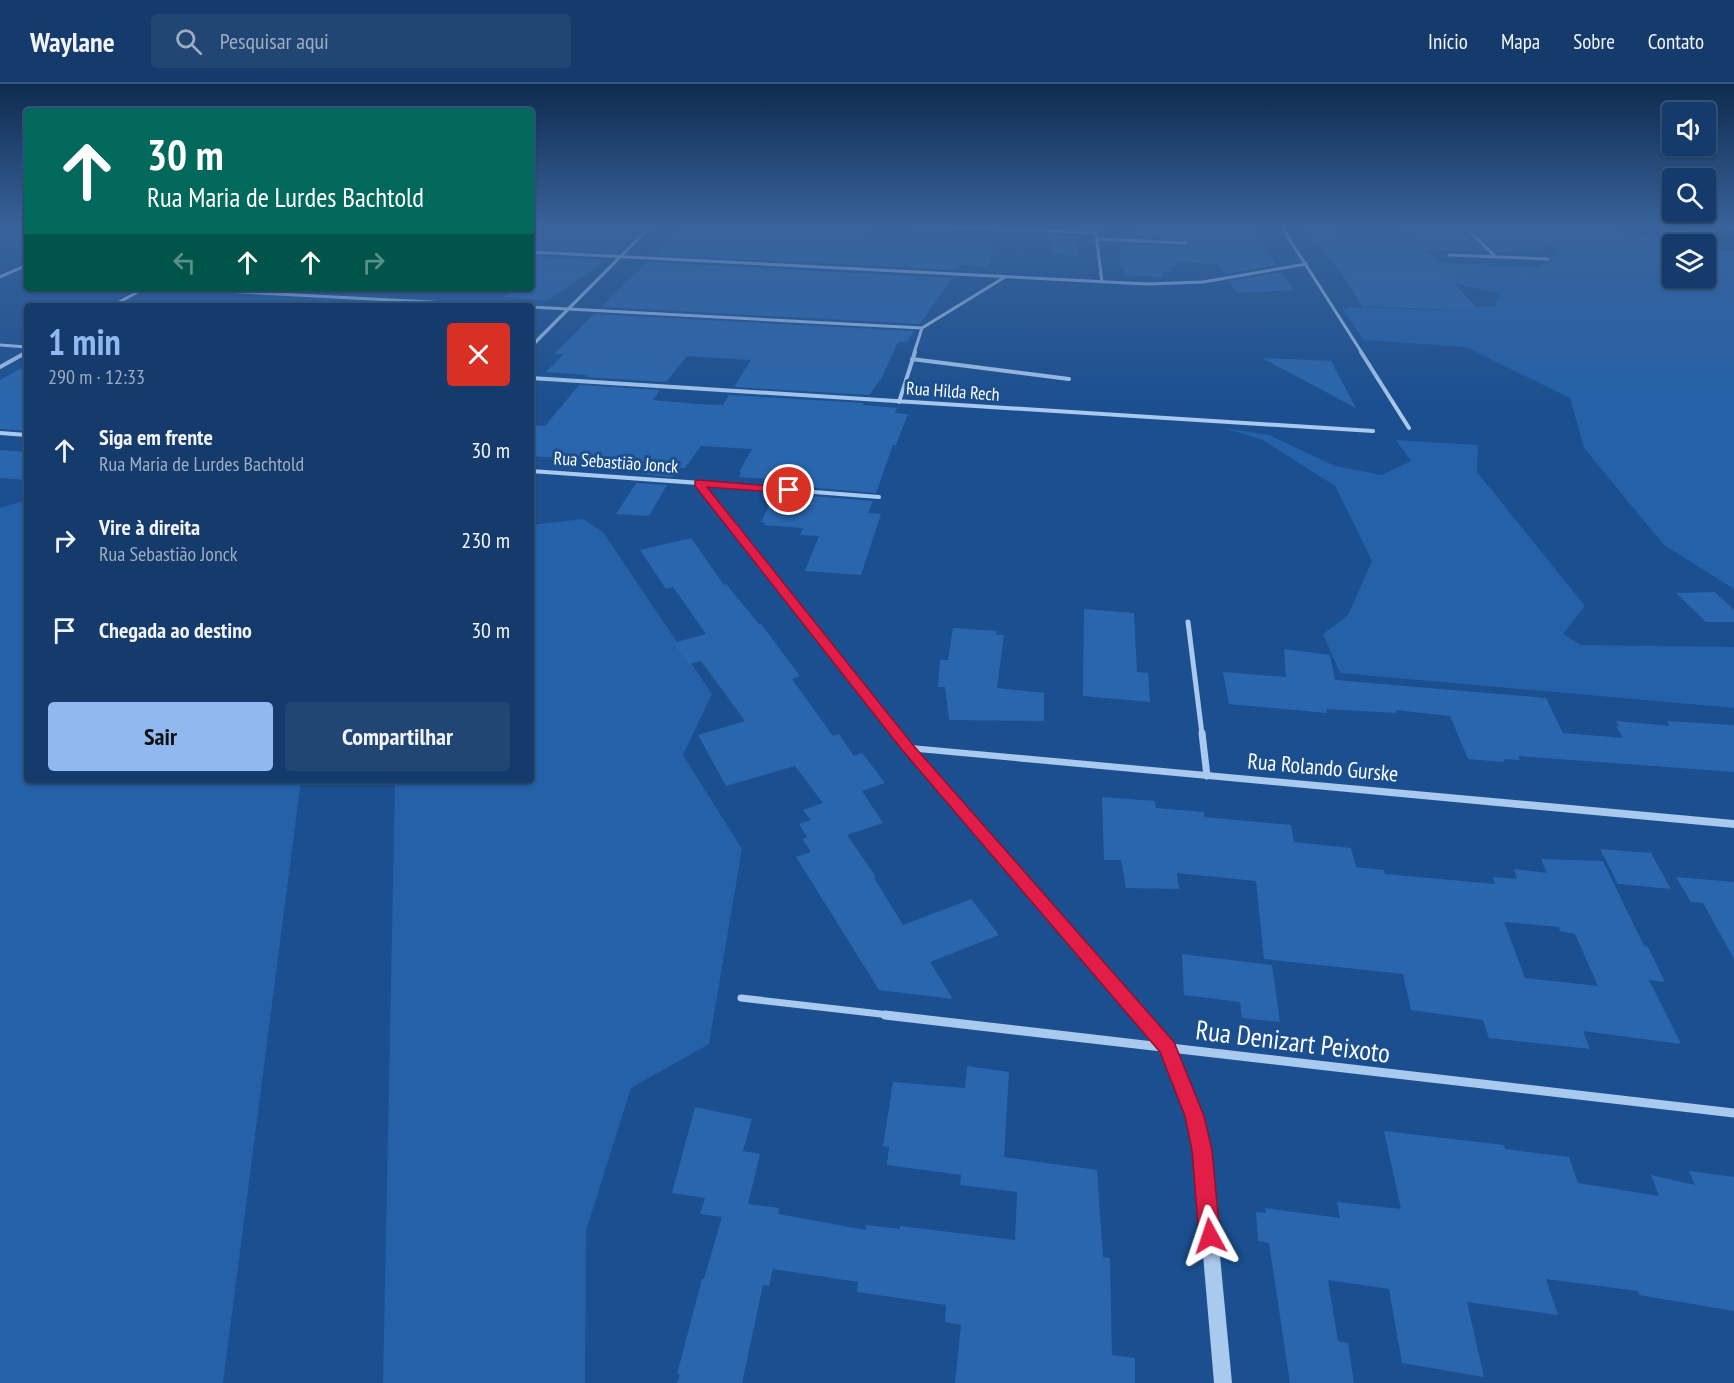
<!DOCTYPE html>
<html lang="pt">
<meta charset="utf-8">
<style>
body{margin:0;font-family:"PT Sans Narrow",sans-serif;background:#214673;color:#f1f3f6;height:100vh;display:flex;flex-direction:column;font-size:22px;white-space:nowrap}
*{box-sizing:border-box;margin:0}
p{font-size:20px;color:#9dadc1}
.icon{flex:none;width:33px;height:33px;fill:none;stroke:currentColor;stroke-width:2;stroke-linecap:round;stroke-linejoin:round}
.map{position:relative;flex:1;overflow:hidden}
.panel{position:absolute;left:24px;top:219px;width:510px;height:480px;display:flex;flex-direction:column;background:#143b6b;border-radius:6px;box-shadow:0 2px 4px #0004,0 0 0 2px #33557e}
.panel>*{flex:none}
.banner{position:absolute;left:24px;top:24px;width:510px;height:183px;border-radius:6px;box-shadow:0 2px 4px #0004,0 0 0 2px #33557e;background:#00695c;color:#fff;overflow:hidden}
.fabs{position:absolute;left:1662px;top:18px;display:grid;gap:12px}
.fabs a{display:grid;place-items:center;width:54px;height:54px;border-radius:6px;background:#143b6b;box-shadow:0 2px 4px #0004,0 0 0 2px #33557e;font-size:30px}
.pin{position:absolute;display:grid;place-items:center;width:51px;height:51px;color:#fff;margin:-26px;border:3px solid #fff;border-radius:50%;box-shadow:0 2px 6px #0007}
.me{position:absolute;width:66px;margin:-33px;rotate:355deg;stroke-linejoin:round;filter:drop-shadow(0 0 4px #0008)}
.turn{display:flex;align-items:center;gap:21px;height:126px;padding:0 24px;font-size:27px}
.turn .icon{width:78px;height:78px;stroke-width:2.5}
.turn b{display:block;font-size:42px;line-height:51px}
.lanes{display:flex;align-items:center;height:57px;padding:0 24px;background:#0003;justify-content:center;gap:30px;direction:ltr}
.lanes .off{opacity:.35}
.round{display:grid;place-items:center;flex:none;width:63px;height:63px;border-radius:6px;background:#214673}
.headline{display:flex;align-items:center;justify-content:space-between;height:102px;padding:0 24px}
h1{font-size:36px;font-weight:600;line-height:45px;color:#90b9f0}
.button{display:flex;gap:12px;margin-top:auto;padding:12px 24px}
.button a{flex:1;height:69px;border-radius:6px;background:#90b9f0;color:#111;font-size:24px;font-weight:600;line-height:69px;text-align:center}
.button a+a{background:#214673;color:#f1f3f6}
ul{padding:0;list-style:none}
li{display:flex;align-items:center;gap:18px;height:90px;padding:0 24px}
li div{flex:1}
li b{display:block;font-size:22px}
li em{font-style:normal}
header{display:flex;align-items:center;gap:36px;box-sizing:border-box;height:84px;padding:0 30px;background:#143b6b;border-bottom:2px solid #33557e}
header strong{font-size:28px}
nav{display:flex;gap:33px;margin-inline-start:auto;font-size:21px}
.search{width:420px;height:54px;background:#214673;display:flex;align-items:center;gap:15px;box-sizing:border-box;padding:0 21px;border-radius:6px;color:#9dadc1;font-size:22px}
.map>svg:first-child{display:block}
</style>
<header>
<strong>Waylane</strong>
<div class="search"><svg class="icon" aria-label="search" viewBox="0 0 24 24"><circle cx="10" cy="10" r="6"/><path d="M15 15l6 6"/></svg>Pesquisar aqui</div>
<nav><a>Início</a><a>Mapa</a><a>Sobre</a><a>Contato</a></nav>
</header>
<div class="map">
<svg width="1734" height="1299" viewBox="0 0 1734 1299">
<rect width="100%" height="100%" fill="#1b4f8f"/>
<!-- green -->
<path fill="#2461a8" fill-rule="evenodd" d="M1525,142H1633L1734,158V505L1664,461L1584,364L1570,314L1466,263L1364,256L1343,226L1348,223L1444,226L1495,222L1500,210L1444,197L1422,178L1539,183L1558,167ZM1672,160H1706V194H1672Z
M1224,344L1269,351L1335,382L1382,391L1411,377L1396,356L1478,361L1477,388L1585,522L1563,550L1581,561L1734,563V624L1340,589L1323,550L1348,531L1372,477L1335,402L1263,356Z
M23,417L27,418V696H301L223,1299H0V424Z
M583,435L603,448L712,610L683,671L742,765L709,960L631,1004L586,1147L585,1299H383L395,696H531V441Z"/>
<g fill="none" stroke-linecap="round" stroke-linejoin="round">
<!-- stream -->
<path fill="#9cc4f0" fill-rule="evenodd" d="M371,204H375V209H371Z
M372,220H374V222H370Z"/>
<!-- river -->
<path fill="#123a6d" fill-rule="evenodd" d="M1614,142H1671L1734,151V167L1626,149L1617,147Z"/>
</g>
<!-- building -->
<path fill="#2a66ad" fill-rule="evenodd" d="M590,142H646L616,169L531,164V153H540L551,144L586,145Z
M708,142L867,147L863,157L867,158L931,160L932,153L994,159L988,183L961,181L957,186L655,171L683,143L706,144Z
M1138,142L1252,145L1277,181L1225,190L1218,180L1175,178V182H1171L1172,188H1162L1164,193L1124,191V182H1120L1121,160L1186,163L1190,160L1186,155L1138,153Z
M1303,142H1333L1342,157L1420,161L1402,142L1460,143L1485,167L1425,166L1479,227L1362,222L1341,189Z
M1471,143L1543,146L1542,168H1496Z
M1051,151L1077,152V172L1050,170Z
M531,172L606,176L547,217L503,213L513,204H531Z
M648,178L952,194L920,240L601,223Z
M1281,188L1294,206L1237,209L1229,197Z
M594,230L914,247L907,258H898L882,293L869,311L734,303L751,276L687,272L666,298L586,293L588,291L546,288L564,270H554Z
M1262,274L1331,277L1356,324Z
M27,281V347L0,345V296Z
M579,301L660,306L653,316L698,320L723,321L729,311L864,319L862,321L897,324L895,329L908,330L896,361H893L876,409L779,401L782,396L739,393L741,388H739L752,365L701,362L685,384H677L672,393L641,390L647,380L531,372V341L545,342Z
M0,366L27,368V396L0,394Z
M636,399L667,401L649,432L616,430Z
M775,409L873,417L868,429L881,430L861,491L805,487L819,452L800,451L803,444L764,441L766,439L761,438Z
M691,454L724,501L726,500L759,540H761L800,592L792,595L833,652L839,650L854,672L862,669L885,699L862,707L883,739L847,751L876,793L874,794L903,841L971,815L999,851L930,878L953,915L879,906L796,773L811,768L802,755L807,753L799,740L811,736L803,726L823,719L795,682L726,702L698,651L745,637L701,577L689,580L673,559L706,550L673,503L666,505L640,466Z
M1715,508L1734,526V538H1706L1676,509Z
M1084,525L1134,529L1137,588L1148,589L1150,618L1083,612Z
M953,544L997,547L996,551H1004L997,604L1044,609V637L949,636L945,603H938L940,576H948Z
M1284,565L1330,571L1335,596L1546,614L1563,649L1623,654L1616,642H1619L1616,637L1670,642L1667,637L1734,641V688L1518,672L1520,676L1503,675L1504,678L1468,675L1450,632L1396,626L1397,629L1326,625L1327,629L1229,620L1223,588L1286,593Z
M1102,713L1155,717L1156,724L1204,728V733L1291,741L1294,758L1351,764L1356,783L1384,786L1385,790L1495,800L1493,793L1517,795L1514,785L1547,789L1541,775L1603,777L1644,862L1648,863L1665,898L1649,896L1681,960L1583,947L1590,965L1489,954L1483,936L1411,926L1403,890L1264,875L1256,797L1177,789L1179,805L1126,804L1121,776H1104ZM1504,838L1559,843L1560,847L1575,850L1598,902L1525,894Z
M1600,765L1651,769L1671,805L1618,800Z
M1676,793L1734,798V875L1703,819L1691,818Z
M1182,870L1272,881L1280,938L1242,934L1240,918L1184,911Z
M967,982L1009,988L1004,1073L1097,1086L1103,1173L1110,1174L1112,1271L1135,1274V1299H955L961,1241L945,1238L946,1221L857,1208L858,1198L773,1185L769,1202L763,1201L742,1299H677L680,1290H677L702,1195H704L722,1133L700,1130L705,1114L672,1109L695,1023L752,1035L743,1067L760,1070L748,1120L779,1124L778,1130L866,1146V1141L900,1145V1142L1015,1156L1017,1108L960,1101L961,1091L887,1081L889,1063L883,1062L893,998L965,1004Z
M1384,1047L1504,1061L1505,1065L1569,1073L1578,1099L1659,1112L1651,1091L1695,1101L1689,1087L1734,1093V1227L1639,1211L1638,1207L1546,1195L1558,1231L1467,1218L1484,1293L1402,1279L1389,1205L1328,1196L1338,1257L1348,1259L1354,1299H1290L1269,1159L1258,1157L1256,1128L1266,1129L1265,1124L1340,1134L1337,1118L1401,1125Z"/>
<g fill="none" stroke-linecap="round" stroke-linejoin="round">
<!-- minor-far4 -->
<path stroke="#a9c9ee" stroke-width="3" d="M918,142L1096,149
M1095,142L1102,198
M1281,142L1362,269
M1464,142L1495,172
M1728,142L1734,145
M1097,155L1186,159
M531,168L1147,200L1203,198L1306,180
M1449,171L1548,175
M0,193L27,181
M167,204L505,222
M112,222L145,204
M531,223L922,244
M0,261L27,263
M25,269L27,268
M914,269L922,244L1005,193"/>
<!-- minor-far3 -->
<path stroke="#a9c9ee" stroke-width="4" d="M1361,268L1409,344
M912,275L1069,295
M0,283L27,268
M531,294L1373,347
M899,318L915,268
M0,349L27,351
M699,399L879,413"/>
<!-- minor-far2 -->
<path stroke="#a9c9ee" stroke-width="5" d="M1188,538L1202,650"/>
<!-- minor-far1 -->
<path stroke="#a9c9ee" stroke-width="7" d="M1202,649L1207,692
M741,914L898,932"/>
<!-- minor -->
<path stroke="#a9c9ee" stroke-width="9" d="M885,931L1734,1029"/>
<!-- tertiary -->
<path fill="#a9c9ee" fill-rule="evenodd" d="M649,142H653L531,265V260Z
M531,385L702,397L911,661L1734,736V744L918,668L1172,959L1201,1032L1210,1066L1232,1299H1214L1194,1066L1187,1032L1161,966L904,666L697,401L531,389Z"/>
</g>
<!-- sky -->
<linearGradient id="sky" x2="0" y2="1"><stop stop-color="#0f2b4f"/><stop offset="0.44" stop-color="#39639b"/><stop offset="1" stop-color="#39639b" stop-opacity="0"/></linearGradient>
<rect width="1734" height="323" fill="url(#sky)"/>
<!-- route -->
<path fill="#e11d48" stroke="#92132f" stroke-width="1.5" d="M699,396L792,404V408L789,409L707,403L913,661L1174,958L1204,1032L1212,1066L1220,1152L1217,1159L1210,1162L1202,1159L1199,1152L1192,1066L1185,1032L1160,968L903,667L695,402V397Z"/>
<g text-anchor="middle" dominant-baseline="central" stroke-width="6" stroke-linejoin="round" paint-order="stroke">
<!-- far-street labels -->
<g font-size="18" fill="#fff" stroke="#1b4f8f">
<text transform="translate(953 307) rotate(4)">Rua Hilda Rech</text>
<text transform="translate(616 378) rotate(4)">Rua Sebastião Jonck</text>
</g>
<!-- street labels -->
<g font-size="22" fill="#fff" stroke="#1b4f8f">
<text transform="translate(1323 683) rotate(5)">Rua Rolando Gurske</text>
</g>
<!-- near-street labels -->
<g font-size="27" fill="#fff" stroke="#1b4f8f">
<text transform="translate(1293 957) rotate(7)">Rua Denizart Peixoto</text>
</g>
</g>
</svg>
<div class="fabs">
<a><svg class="icon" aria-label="sound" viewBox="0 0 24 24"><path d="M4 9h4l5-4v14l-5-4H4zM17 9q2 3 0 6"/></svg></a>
<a><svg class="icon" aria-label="search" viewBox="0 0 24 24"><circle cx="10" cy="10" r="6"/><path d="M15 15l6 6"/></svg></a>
<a><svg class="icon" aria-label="layers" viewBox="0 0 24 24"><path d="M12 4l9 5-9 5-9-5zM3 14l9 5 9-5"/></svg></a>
</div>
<div class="pin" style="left:789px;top:406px;background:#d93025"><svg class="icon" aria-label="arrive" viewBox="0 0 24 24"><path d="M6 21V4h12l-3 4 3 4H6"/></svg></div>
<svg class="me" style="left:1210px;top:1152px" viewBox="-20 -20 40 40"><path d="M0-17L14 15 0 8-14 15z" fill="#e11d48" stroke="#fff" stroke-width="4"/></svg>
<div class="banner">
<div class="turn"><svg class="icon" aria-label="ahead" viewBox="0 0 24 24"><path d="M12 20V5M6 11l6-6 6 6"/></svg><div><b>30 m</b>Rua Maria de Lurdes Bachtold</div></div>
<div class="lanes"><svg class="icon off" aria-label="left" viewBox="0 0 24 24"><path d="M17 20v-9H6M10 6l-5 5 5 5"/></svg><svg class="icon" aria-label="ahead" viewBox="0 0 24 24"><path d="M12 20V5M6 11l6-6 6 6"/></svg><svg class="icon" aria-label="ahead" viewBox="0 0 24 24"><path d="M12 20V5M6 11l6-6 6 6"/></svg><svg class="icon off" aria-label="right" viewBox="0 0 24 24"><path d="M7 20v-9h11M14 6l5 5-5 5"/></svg></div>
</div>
<section class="panel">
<div class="headline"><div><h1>1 min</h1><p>290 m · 12:33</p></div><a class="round" style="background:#d93025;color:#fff"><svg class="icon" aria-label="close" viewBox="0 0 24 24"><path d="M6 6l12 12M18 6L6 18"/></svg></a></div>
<ul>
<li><svg class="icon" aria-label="ahead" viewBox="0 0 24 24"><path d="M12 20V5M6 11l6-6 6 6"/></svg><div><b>Siga em frente</b><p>Rua Maria de Lurdes Bachtold</p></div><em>30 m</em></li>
<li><svg class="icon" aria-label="right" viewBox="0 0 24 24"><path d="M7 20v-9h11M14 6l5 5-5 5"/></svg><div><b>Vire à direita</b><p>Rua Sebastião Jonck</p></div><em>230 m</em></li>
<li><svg class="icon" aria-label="arrive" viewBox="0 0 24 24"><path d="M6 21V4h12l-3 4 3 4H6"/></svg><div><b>Chegada ao destino</b></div><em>30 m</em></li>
</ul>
<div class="button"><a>Sair</a><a>Compartilhar</a></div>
</section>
</div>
